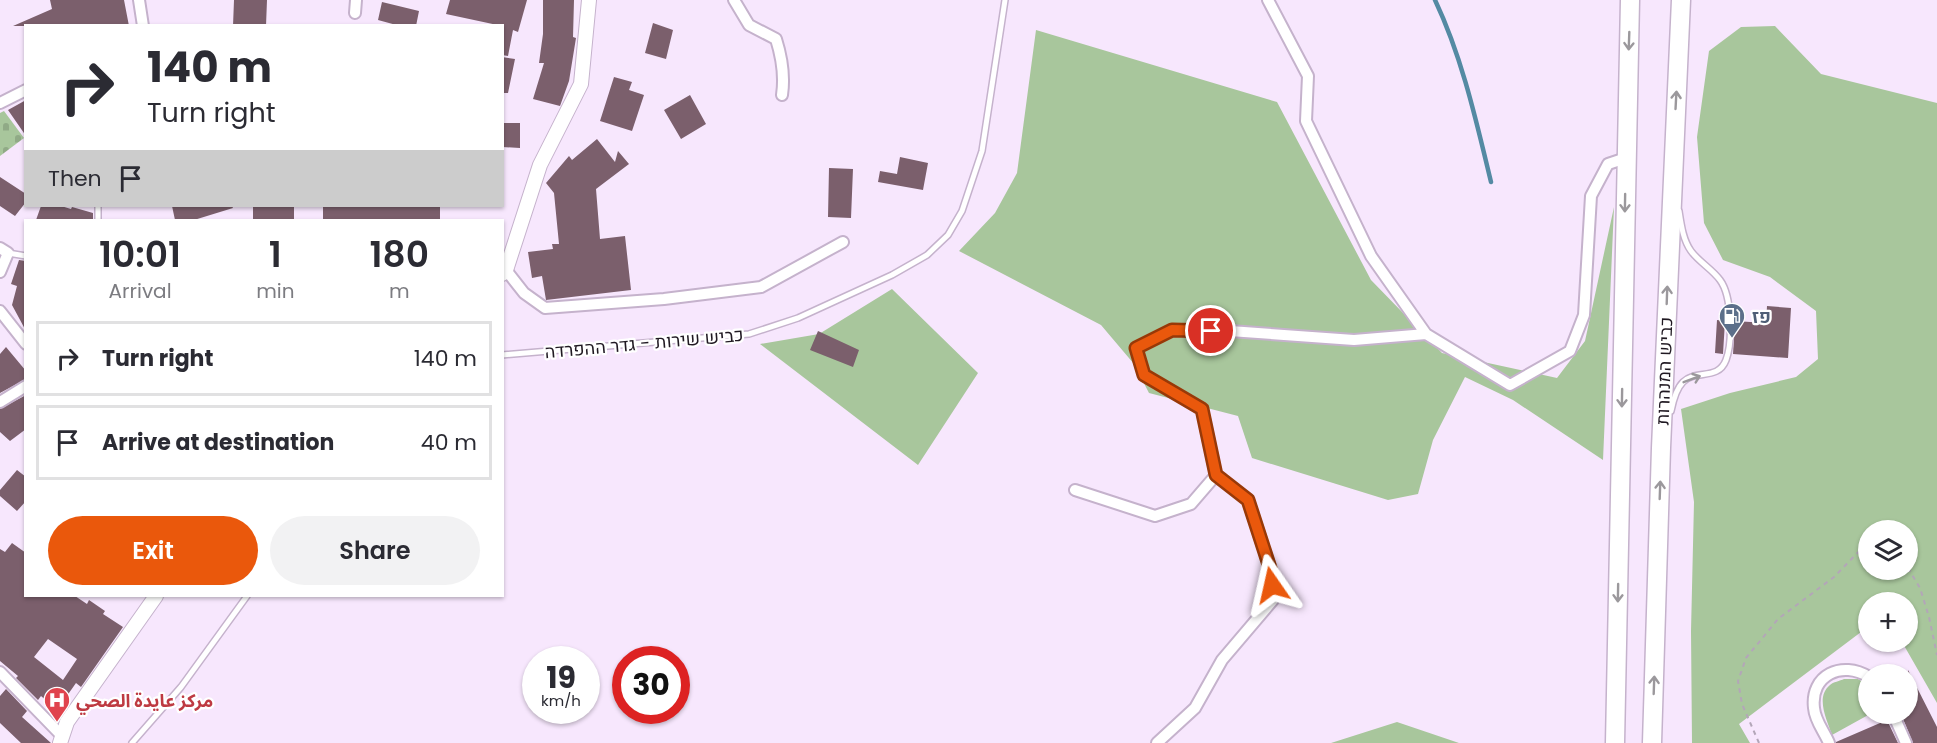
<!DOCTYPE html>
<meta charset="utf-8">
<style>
body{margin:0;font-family:Poppins,"Noto Sans Arabic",Heebo,sans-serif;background:#f2f2f3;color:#2b2b33;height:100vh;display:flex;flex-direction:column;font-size:22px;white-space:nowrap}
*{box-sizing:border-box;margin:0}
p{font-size:20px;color:#7c7c81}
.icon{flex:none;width:33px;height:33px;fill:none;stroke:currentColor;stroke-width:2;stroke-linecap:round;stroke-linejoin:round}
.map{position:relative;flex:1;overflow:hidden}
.sheet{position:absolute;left:24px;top:219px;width:480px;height:378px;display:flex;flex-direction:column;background:#fff;border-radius:0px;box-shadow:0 2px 4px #0004}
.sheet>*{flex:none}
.top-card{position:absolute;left:24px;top:24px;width:480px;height:183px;border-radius:0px;box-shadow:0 2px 4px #0004;background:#fff;color:#2b2b33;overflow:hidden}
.fabs{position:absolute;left:1858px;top:520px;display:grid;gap:12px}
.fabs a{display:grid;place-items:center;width:60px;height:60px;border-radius:50%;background:#fff;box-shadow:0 2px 4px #0004;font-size:30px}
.speed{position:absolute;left:522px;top:646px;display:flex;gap:12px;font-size:30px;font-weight:700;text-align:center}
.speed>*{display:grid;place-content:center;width:78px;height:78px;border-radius:50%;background:#fff;box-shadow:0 2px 4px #0004;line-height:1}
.speed small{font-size:15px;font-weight:400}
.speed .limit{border:9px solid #d22;background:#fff;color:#111}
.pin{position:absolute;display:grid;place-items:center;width:51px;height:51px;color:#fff;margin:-26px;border:3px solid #fff;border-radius:50%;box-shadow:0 2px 6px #0007}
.me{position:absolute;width:66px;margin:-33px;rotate:349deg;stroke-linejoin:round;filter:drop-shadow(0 0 4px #0008)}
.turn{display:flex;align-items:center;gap:21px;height:126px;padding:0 24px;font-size:27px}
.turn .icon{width:78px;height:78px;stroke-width:2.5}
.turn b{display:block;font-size:42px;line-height:51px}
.then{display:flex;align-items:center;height:57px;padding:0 24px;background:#0003;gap:12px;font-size:22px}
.eta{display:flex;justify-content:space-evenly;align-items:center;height:102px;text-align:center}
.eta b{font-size:36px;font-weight:600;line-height:42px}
.button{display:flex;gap:12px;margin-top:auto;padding:12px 24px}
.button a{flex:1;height:69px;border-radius:36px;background:#ea580c;color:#fff;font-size:24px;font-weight:600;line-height:69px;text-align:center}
.button a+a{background:#f2f2f3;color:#2b2b33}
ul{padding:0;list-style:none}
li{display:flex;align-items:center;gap:18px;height:75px;margin:0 12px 9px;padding:0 12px;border:3px solid #e1e1e2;border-radius:0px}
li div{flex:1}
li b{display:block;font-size:22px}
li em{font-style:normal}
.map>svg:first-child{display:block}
</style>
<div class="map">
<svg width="1937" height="743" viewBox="0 0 1937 743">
<defs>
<pattern id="cemetery-stones" width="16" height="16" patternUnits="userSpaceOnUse" patternTransform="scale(1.5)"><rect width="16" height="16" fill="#a8c69c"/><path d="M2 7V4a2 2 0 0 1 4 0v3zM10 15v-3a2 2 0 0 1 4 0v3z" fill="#90aa86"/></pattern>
</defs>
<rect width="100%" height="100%" fill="#f7e7fd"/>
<!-- green -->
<path fill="#a8c69c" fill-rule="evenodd" d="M1775,26L1821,74L1937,103V703L1902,642H1908V603H1869V626L1739,724L1750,743H1692L1691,631L1694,502L1681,409L1730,393L1796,377L1818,359L1816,311L1770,277L1723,260L1704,223L1697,137L1709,51L1741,27ZM1869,531H1908V570H1869Z
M1036,30L1277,102L1371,280L1442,353L1557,378L1585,341L1614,207L1603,460L1513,400L1465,377L1433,440L1418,494L1388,500L1252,458L1238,416L1149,393L1134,364L1101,325L959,251L995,213L1017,173Z
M892,289L978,373L918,465L760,344L819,334Z
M1844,679H1858L1869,686L1870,714L1832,735C1827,720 1815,697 1830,685C1833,682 1840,681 1844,679Z
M1397,722L1459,743H1331Z"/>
<!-- cemetery -->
<path fill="url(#cemetery-stones)" d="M4,111L24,138L0,156V113Z"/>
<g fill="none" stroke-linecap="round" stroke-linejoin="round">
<!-- stream -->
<path stroke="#548aa3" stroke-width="4.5" d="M1435,0C1462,57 1476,120 1491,182"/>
</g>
<!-- building -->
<path fill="#7b5f6c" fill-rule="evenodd" d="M50,0H124L129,26H13L52,9Z
M234,0H267L266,26H233Z
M450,0H527L518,32L513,30L508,56L502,55V26L446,14Z
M543,0H574L573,37L576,38L569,81L560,106L533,99L544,63H539L543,34Z
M382,2L419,11L416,26H400L378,20Z
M653,23L673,30L666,59L645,53Z
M502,57L515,59L508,93H502Z
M614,77L632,82L629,90L644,95L632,131L600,121Z
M690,95L706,124L681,139L664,110Z
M26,100V136L8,110Z
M502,123H520V148L502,147Z
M597,139L615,162L618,151L629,164L596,189L600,239L625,236L631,290L546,300L542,276L532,278L528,252L553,249L552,244H559L554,193L546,183L569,156L572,160Z
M900,157L928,163L923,190L878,182L880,171L897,174Z
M829,168L853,169L851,218L828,217Z
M0,177L26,194V202L15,216L0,206Z
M41,206H61L71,209L72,207L93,213V220H36Z
M172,206H232L233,208L194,220H175Z
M253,206H294V220H253Z
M323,206H440V220H323Z
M19,260L26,261V331L12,305L17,286L11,284Z
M1767,306L1791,308L1788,358L1733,354L1735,321L1766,323Z
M1717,320L1725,321L1723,354L1715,353Z
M818,331L859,350L853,367L810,350Z
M6,347L26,371V379L0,393V354Z
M26,395V429L10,441L0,432V409Z
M17,470L26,477V501L17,511L0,496V490Z
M12,543L26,553V596H75L87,604L89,600L105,611L103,614L123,627L81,687L76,683L57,710L41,696L38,700L16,678L18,676L0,661V549L5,552ZM48,639L77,659L63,680L34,657Z
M1908,670L1937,727V743H1913L1901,714H1908Z
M6,689L27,711L22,717L51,743H21L0,723V696Z
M1887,720L1898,743H1836V742Z"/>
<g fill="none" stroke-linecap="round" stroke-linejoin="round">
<!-- service casing -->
<g stroke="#c5b2cc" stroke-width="8">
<path id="service" d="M98,220V206
M8,253L26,256
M502,355L749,334L798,318L892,275L927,255L948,235L962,211L982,151L1005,0
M1671,411C1673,401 1676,389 1683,382C1696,369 1718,381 1726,360C1733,341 1732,296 1720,280C1712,269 1699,262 1691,251C1683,240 1681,224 1679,211
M132,743L181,687L247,596"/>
</g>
<!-- minor casing -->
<g stroke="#c5b2cc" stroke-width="14">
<path id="minor" d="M139,0L143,26
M734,0L749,25L776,39C782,58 785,75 782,95
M1268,0L1308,76L1306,121L1371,256L1426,334
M355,13L356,0
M0,103L26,90
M0,248L8,253L0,272
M506,270L524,293L545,308L664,299L761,287L843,242
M0,311L26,344
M0,402L26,386
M1075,490L1155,516L1191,504L1216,475L1202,409L1144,375L1136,348L1172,330L1230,331L1354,340L1426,334L1510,385L1570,351L1584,315L1591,196L1608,164L1626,158
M0,672L62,736
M1893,714L1906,743
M1157,743L1195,708L1222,660L1273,600L1271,571L1248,500L1216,475
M1829,743C1824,731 1815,721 1814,708C1810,675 1842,660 1869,677"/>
</g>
<!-- tertiary casing -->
<g stroke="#c5b2cc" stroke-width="16">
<path id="tertiary" d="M502,274L506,270L540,165L581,84L589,0
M60,743L67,722L156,596"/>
</g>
<!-- trunk casing -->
<g stroke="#c5b2cc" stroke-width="21">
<path id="trunk" d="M1615,743L1630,0
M1652,743L1661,448L1681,0"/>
</g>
<!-- path -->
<path stroke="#b3a6b8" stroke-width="2" stroke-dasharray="4.5 4.5" stroke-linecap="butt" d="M1908,568L1920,588L1929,617L1937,655
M1759,743L1742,704L1738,681L1746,658L1778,619L1834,577L1869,541"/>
<!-- service -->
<use href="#service" stroke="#fff" stroke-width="5"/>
<!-- minor -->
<use href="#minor" stroke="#fff" stroke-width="10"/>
<!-- tertiary -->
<use href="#tertiary" stroke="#fff" stroke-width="14"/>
<!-- trunk -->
<use href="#trunk" stroke="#fff" stroke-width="18"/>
</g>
<!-- one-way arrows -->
<defs><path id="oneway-shaft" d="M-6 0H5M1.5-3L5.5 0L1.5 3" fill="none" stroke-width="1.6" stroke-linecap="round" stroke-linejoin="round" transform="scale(1.5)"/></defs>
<g stroke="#9b989c">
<use href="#oneway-shaft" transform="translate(1629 41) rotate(92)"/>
<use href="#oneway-shaft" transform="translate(1676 100) rotate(-87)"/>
<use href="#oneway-shaft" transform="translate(1625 203) rotate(91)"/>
<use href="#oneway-shaft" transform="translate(1667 295) rotate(-88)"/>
<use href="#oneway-shaft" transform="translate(1692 379) rotate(-21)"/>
<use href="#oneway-shaft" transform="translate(1622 398) rotate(91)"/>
<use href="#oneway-shaft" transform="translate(1660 490) rotate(-88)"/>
<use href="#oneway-shaft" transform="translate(1618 593) rotate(91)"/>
<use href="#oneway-shaft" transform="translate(1654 685) rotate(-88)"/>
</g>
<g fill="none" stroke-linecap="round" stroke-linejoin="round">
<!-- route casing -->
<g stroke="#983908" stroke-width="15">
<path id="route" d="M1211,331L1172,330L1136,348L1144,375L1202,409L1216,475L1248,500L1271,571L1272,585"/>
</g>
<!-- route -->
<use href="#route" stroke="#ea580c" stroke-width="10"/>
</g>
<!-- icons -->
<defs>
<g id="fuel-pin" transform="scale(1.35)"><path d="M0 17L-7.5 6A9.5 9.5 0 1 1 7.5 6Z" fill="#5c6f8a" stroke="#fff"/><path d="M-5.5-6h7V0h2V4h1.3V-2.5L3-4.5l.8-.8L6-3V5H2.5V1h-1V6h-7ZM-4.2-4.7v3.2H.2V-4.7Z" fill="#fff"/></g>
<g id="hospital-pin" transform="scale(1.35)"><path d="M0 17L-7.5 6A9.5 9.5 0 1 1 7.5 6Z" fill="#e0444e" stroke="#fff"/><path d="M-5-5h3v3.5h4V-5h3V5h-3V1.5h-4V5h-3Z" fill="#fff"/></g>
</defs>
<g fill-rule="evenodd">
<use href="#fuel-pin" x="1732" y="316"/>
<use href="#hospital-pin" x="57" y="700"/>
</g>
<g text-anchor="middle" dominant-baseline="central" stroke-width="4.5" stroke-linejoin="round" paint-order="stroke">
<!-- service labels -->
<g font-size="18" font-weight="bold" fill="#4e5e75" stroke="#fff" text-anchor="start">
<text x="1752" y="316">פז</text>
</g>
<!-- street labels -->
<g font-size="18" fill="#201922" stroke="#fff">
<text transform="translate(644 343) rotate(-5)">כביש שירות - גדר ההפרדה</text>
<text transform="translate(1664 371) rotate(-88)">כביש המנהרות</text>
</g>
<!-- health labels -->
<g font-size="18" font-weight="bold" fill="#be3a42" stroke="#fff" text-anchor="start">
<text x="76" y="700">مركز عايدة الصحي</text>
</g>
</g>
</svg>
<div class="fabs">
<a><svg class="icon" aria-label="layers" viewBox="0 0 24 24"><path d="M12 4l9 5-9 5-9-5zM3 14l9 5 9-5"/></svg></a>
<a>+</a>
<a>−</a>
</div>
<div class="speed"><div>19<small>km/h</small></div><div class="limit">30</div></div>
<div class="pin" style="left:1211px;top:331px;background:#d93025"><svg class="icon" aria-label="arrive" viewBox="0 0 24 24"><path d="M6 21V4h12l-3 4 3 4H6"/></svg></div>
<svg class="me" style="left:1272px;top:585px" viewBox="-20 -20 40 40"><path d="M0-17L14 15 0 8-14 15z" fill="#ea580c" stroke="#fff" stroke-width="4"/></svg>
<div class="top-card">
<div class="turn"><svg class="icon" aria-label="right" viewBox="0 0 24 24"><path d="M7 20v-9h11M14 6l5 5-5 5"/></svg><div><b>140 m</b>Turn right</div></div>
<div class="then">Then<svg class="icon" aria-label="arrive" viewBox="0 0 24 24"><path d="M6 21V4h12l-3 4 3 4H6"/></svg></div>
</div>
<section class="sheet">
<div class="eta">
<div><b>10:01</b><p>Arrival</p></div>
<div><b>1</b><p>min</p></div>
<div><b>180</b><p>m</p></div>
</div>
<ul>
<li><svg class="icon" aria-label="right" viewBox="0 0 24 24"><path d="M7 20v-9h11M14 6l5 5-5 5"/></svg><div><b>Turn right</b></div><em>140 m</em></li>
<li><svg class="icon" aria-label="arrive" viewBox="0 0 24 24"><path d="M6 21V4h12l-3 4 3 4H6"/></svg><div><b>Arrive at destination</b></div><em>40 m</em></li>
</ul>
<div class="button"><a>Exit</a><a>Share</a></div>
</section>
</div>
